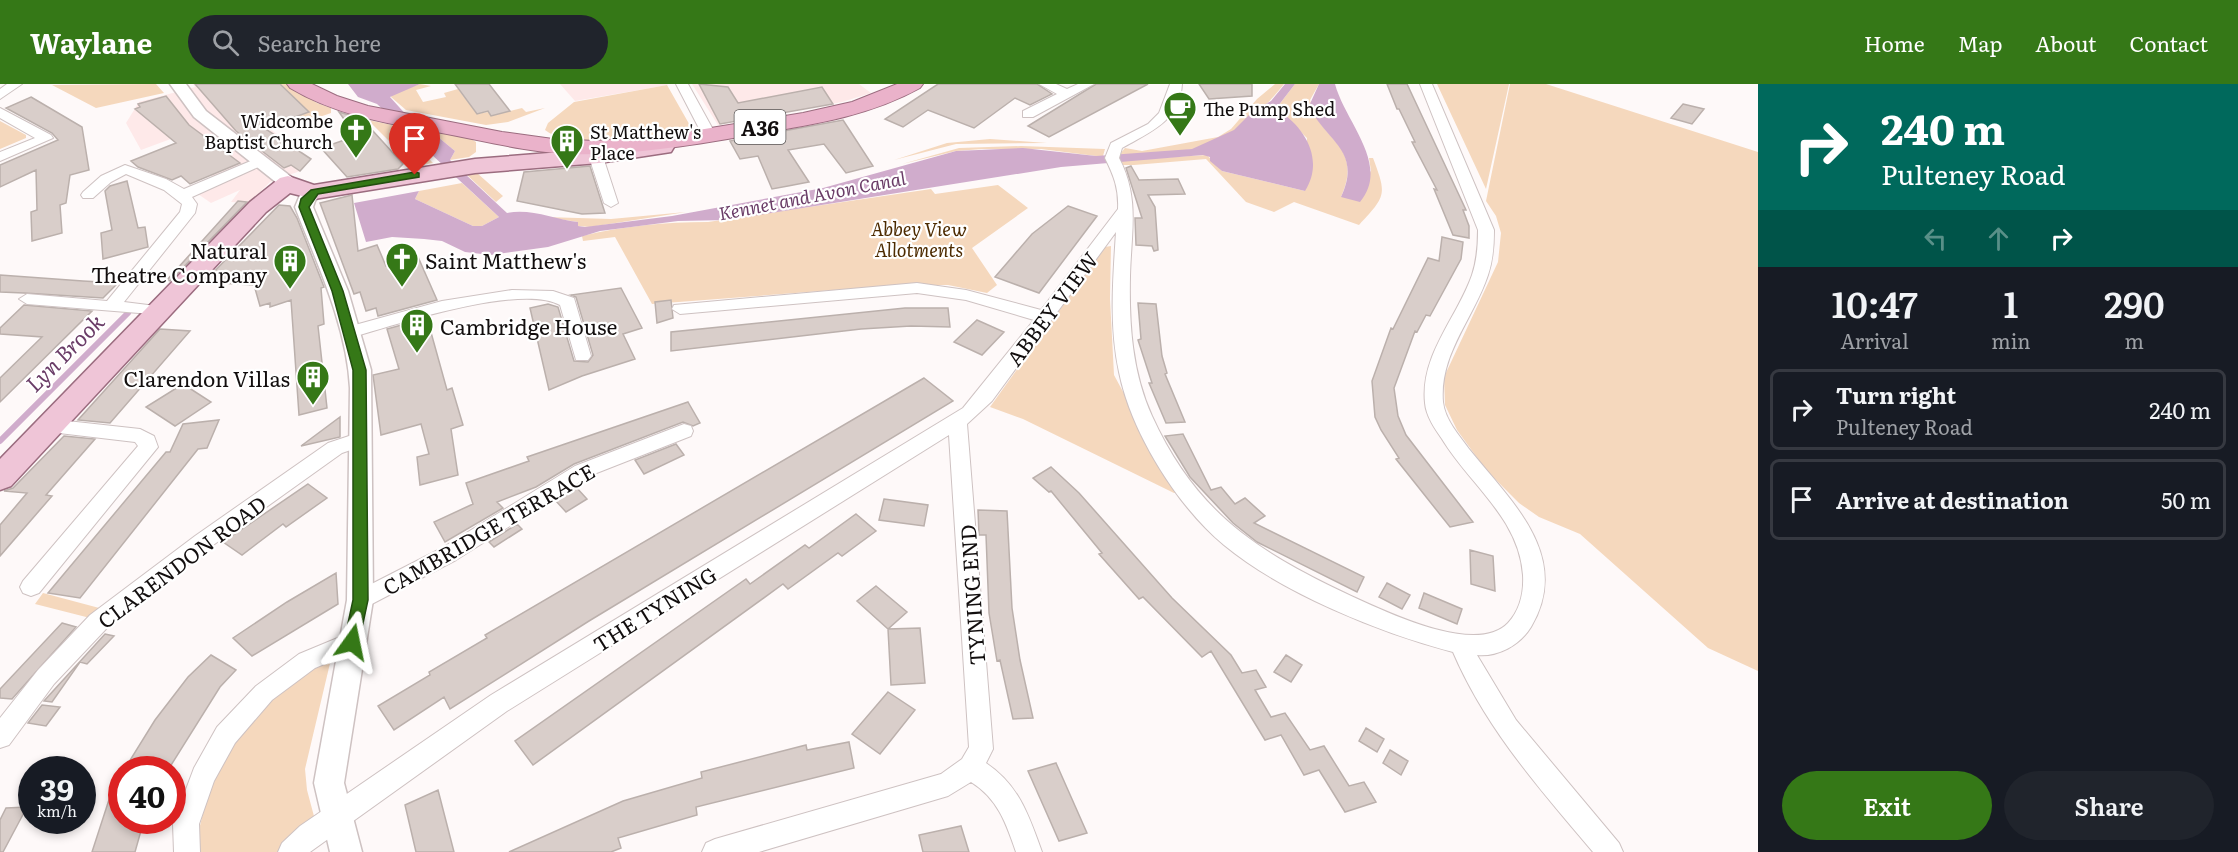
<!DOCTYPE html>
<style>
body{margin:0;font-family:Literata,serif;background:#20242c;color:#f1f3f6;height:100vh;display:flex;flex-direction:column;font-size:22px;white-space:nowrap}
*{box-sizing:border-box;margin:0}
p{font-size:20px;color:#9ea1a6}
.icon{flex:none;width:33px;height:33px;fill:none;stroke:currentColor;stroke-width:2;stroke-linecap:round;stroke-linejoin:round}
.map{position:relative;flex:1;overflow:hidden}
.drawer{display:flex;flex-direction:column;background:#171b24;width:480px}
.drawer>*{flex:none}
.guide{background:#00695c;color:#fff;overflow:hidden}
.speed{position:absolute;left:18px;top:672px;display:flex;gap:12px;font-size:30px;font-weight:700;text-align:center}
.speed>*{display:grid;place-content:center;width:78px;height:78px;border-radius:50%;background:#171b24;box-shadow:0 3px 9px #0003;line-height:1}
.speed small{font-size:15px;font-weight:400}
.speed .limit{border:9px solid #d22;background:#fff;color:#111}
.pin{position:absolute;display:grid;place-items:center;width:51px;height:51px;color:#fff;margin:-62px -26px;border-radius:50% 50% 50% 0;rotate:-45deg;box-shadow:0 0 6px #0007}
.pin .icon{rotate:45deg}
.me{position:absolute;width:66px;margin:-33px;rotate:12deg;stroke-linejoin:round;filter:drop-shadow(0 0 4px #0008)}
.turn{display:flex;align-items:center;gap:21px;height:126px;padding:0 24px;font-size:27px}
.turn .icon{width:78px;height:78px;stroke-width:2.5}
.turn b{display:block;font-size:42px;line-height:51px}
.lanes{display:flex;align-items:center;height:57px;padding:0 24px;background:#0003;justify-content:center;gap:30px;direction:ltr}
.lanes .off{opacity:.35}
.eta{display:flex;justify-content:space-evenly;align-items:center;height:102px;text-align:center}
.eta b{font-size:36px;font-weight:600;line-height:42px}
.primary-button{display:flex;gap:12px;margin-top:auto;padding:12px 24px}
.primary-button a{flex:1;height:69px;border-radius:36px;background:#357817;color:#fff;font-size:24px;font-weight:600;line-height:69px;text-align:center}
.primary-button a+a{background:#20242c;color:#f1f3f6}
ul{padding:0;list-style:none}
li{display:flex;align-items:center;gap:18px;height:81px;margin:0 12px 9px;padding:0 12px;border:3px solid #363941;border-radius:9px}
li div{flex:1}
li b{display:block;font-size:22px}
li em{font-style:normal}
header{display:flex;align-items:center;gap:36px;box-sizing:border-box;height:84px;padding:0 30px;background:#357817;color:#fff}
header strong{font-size:28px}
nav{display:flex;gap:33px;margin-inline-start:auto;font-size:21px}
.search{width:420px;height:54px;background:#20242c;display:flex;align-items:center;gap:15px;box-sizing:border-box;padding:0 21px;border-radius:33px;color:#9ea1a6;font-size:22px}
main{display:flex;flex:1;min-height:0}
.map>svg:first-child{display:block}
</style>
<header>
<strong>Waylane</strong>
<div class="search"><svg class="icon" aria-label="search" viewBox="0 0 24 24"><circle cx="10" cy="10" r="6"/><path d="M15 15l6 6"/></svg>Search here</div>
<nav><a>Home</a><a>Map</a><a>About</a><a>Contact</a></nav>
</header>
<main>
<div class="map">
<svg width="1758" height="768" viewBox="0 0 1758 768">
<rect width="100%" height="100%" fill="#fef9f9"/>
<!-- built -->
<path fill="#fee9e9" d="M193,0H233L259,37L311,75L300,87L270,98L249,119L231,118L240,106L211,119L195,108L218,97L204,86L176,53L141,66L126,39L139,18L195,3Z
M560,0H667L668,1L575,17Z
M692,0H859L871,9L842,18L718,41Z"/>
<!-- green -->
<path fill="#f5d8bd" d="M156,0L164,9L96,24L52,1Z
M266,0H286L317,19L331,24V29L311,36L290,34L308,27L282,1L263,8Z
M420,0L431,2L416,6L423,18L446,13L444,9L458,5L477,30L488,28L491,32L522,24L526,28L545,24L508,38L486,41L406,26L391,13L392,10Z
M1275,0H1284C1264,26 1228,58 1194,65C1170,69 1144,69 1119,71L1125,64L1142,67L1218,53L1231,45L1257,15Z
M1295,0H1319L1310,16C1317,56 1365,59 1341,113L1371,87L1369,74H1373C1387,111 1386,112 1359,141L1294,118L1274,128L1246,118L1206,75L1134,81H1123L1121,76L1207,71L1222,87L1305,107L1307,54L1278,26V22Z
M1437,0H1509L1486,105Z
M1510,0H1546L1758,68V587L1708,564L1580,450L1539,433L1519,419L1486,386L1457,346L1445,321L1444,293L1498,178L1501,149L1496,132L1486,117Z
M667,1L692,45C658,53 573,69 545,46L548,39L574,18Z
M368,36L392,41L398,54L406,51L433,79L414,82Z
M0,37L26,51V54L0,65Z
M432,48L468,53L476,58V68L469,73L450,76L455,67Z
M990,55L1047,59L956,60L894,76L947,59Z
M1021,62L1105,65L1103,72H1096L1041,65H982L956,67L902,80L959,64Z
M477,89L503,112L496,118L466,90Z
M462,99L499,133L482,142H473L415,115L419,107Z
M998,101L1028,124L972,164L997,201L987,209L948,201H900L652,220L615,153L583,157L582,152C623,142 666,138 708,138L931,105L935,110Z
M686,128L590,143L578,142V138L545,133L611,135Z
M1111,162L1110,215L1114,291L1177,408L1174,409L1023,335L990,323L1105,163Z
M43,509L103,525L94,535L35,520Z
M331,575L305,685L307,706L315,736L289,755L278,768H195C207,685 252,610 331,575Z"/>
<!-- water -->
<path fill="#d0accc" d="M348,0H420L390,13L419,45L432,48L455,67L450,76L507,129C530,124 554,135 578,138V142L585,143L672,132L823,104L956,67L1023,64L1096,72L1192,65L1234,46L1253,27L1271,17L1285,0H1295L1278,22V26C1307,45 1324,77 1305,107L1222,87L1210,77V73L1203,71L1061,83L727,136L678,137L600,147L548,163L490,171L465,168L442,157L424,155L392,153L366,158L354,119L419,107L415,115L473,142H482L499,133L377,20L358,13Z
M1319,0H1335C1345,38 1391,81 1360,118L1341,113C1363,66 1325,57 1309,22Z"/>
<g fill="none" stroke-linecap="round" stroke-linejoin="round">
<!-- stream -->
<path stroke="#d0accc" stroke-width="6" d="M0,357L128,229"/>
</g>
<!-- building -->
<path fill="#d9ceca" stroke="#bbb0ac" stroke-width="1.5" d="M195,0H280L309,28L264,44L311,75L300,87L291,81L284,84L236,47Z
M455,0H489L510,27L491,32L488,27L477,30Z
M699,0L728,3L738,19L822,3L833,20L720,40Z
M938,0H1037L1052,10L1030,21L1015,14L974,44L928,26L903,43L885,35Z
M1096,0H1148L1049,53L1028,42Z
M1199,0H1252V12L1209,15Z
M1387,0H1407L1466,126H1463L1469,142V154L1453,151L1434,105L1437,106L1412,58H1415L1399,25H1397Z
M166,12L189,41L240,79L190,100L181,92L172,96L138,83L131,77L176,59L135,25L140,23L138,20Z
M31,13L82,43L89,86L70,91L66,119L60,121L62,149L32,157L31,128L37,126L36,86L0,103V81L58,56L52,49L6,24Z
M1683,20L1704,25L1692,40L1671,34Z
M339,28L362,35L403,80L398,85L347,93L321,64L356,52Z
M843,36L873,82L846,89L824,60L788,66L809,98L788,102L772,105L758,72L740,75L730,57Z
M590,82L605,129L582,130L517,117L524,88Z
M1131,82L1139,96L1178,95L1185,110L1148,111L1155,123L1158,166L1154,167L1152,162L1136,161L1135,134H1142L1126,84Z
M127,97L138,144L145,143L148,163L103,175L101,149L112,146L105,107L110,102Z
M352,111L358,167L377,161L386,182L418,173L437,216L378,232L376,224L366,227L360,208L354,210L320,119Z
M238,117L247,118L170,197L167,196Z
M279,121L290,122L297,134L324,203L321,204L324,240L318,242L327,324L299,331L291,216L270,223V219L260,222L254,201L204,198Z
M1068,122L1097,132L1039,209L995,193L1032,150Z
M1442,153L1463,158L1461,175L1430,232L1426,231L1417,248L1415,247L1394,304L1398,332L1406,351L1473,438L1450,443L1396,375L1399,374L1381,346L1375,333L1372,297L1391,244L1393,245L1428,174L1439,177Z
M0,191L83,197L118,199L103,214L24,209L0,208Z
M621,204L642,244L623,250L635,275L582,292L549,306L530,224L548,220L558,223L574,277L588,278L593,271L576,213L571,211Z
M671,216L673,234L657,239L655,218Z
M1138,219L1156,220L1162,272L1167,289L1165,290L1185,338L1166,339L1149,299H1152L1138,256L1141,255Z
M24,221L92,227L0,318V294L42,253L0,250V244Z
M905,224H948L950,243L911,242L861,245L671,267V248Z
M427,234L447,306L452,304L463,341L451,345L458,391L420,401L417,373L429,370L421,340L381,351L373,291L399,285L387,245Z
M977,236L1004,248L982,271L954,258Z
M160,245L190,247L110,339L78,336Z
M924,294L953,317L589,537L450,625L444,613L394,646L378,622L430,591L429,588L487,554L485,551Z
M183,300L211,318L175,342L146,323Z
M688,318L700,339L693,342L683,338L574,380L536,403L497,418L503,424L445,458L434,438L473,420L466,399L529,377L527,373Z
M340,333V353L301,362Z
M219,336L207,364L198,365L80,514L48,509L166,368H170L183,340Z
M1183,350L1211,406L1221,403L1235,420L1245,414L1265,432L1254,439L1364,493L1357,508L1257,458L1233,439L1190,393L1165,352Z
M64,352L95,355L46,411L52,412L0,472V441L27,409L4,407L13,404Z
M676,360L684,371L644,390L635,376Z
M1051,383L1079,409L1172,514L1231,571L1242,589L1256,586L1266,603L1255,606L1271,633L1285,629L1310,666L1324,662L1349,702L1364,698L1376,718L1345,728L1319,686L1304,691L1281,651L1265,656L1211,567L1202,573L1143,513L1139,515L1099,470L1102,469L1051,407L1049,408L1033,394Z
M308,400L327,414L286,443L283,440L242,471L223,458Z
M576,403L587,415L566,428L555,416Z
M884,415L928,421L924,442L879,436Z
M978,426L1007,427L1012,524L1020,576L1033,634L1013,635L1000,576L997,577L989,529L986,451H979Z
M856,430L876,447L842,472L838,469L788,505L783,500L533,681L515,657L746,495L750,500L805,461L809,464Z
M517,440L522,445L494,463L489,458Z
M1470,466L1493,472L1495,507L1471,500Z
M336,489L338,520L252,572L233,554L287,518Z
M1387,499L1410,511L1402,525L1379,513Z
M876,502L907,528L888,545L857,517Z
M1424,509L1462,525L1457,540L1419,524Z
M62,539L76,543L12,615L0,614V605Z
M920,544L925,599L891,601L888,545Z
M105,550L114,552L87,580L80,578L52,618L44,617Z
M211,571L236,586L220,603L168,686H124L155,636L188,593Z
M1286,571L1302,581L1291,598L1274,588Z
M888,608L915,626L880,670L852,650Z
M42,621L60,623L46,642L28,639Z
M1366,644L1384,655L1377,668L1359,657Z
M849,658L854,684L696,723L697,731L618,754L621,764L611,768H509L623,717L702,694L701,688L806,661L807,666Z
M1390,666L1408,677L1401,691L1383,679Z
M1056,679L1087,749L1059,757L1028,687Z
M119,685L122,686V736H144L135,768H92Z
M438,706L454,768H416L405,721Z
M27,723L3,768H0V736L6,724Z
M961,742L969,768H923L919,751Z"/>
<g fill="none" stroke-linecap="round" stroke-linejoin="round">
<!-- minor casing -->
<g stroke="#cec2c2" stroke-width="2">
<path id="minor" d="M7,0H22L0,15V5Z
M676,0H688L716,51L714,54H704Z
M1039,0H1056L1067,5L1078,0H1094L1033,33H1023V27L1057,10Z
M1170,0H1182C1180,37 1150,48 1122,64L1119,74C1140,113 1131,149 1130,192C1129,240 1132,288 1152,332C1195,427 1256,467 1347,510C1382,526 1476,573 1508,539C1520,526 1524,508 1523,491C1519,434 1470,401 1442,355C1435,345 1426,332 1425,319C1420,271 1457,234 1472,191C1477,176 1478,162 1478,146L1420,0H1432L1494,146C1494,162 1493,176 1488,191C1474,234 1439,270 1443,318C1445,336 1459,351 1469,365C1510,416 1573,472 1531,543C1520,561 1498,573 1477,571L1516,636L1619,759L1623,768H1593C1540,705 1486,645 1453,568C1380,549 1282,509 1224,461C1177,422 1131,348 1119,288C1109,242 1113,195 1116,148L992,317L967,340L993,665L986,679C1019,701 1029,732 1042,768H1016C1006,739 998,715 971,698L948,712L759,768H702L706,759L715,755L941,690L962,675L969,663L949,351L507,627L310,768H278L282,759L300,742L491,611L963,324L1034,236L966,216L917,209L680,230L672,225L674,221L917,199L966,206L1041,226L1118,125C1119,105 1114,92 1105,74L1111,59L1148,40L1159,29Z
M0,24L51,51L53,54L0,77V68L35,54L0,34Z
M602,60L609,64L605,79L618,119L611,123L604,119L591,79L595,64Z
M260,73L265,74V80L192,113L197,120L195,129L124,218L164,223L166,227L164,231L27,220L19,215L27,210L107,217L180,128L182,120L164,106L126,90L111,98L93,114H83L81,111L83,108L101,92L125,81L166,95L184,105Z
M512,206L553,207L574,214L591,272L588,276H576L560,221C520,199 395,241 350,254L341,248L344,244L442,217Z
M49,335L140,345L154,352L158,363L39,509L31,512L23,509L20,503L23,497L138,362L135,358L42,347L40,342L42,337Z
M684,340L691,342L693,347L691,352L589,392L456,476L368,522L360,525L352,522L349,516L352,510L442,464L575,382Z
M361,348L368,350L370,355L368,360L342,369L209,464L106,545L54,600L9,661L0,664V634L38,586L90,531L195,452L328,359Z
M352,548L360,551L363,558L360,565L315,584L272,616L235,659L214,697L199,740L200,768H174L173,740L194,684L217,643L256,602L299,570Z"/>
</g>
<!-- tertiary casing -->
<g stroke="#cec2c2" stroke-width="3">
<path id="tertiary" d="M170,0H186L206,27L294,95L297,99L294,103H282L194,33Z
M314,103L323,108L315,117L313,123L348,207L371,286L373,516L344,699L362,768H330L314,699L347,516L350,304C347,242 317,180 295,123L300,111Z"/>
</g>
<!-- primary casing -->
<g stroke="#9b6c7f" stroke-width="3">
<path id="primary" d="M663,57L671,58L674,63L671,68L599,79L475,89L314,115L290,109L266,128L11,402L0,406V375L250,118L280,94L288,92L314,101L475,75L599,65Z"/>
</g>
<!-- trunk casing -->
<g stroke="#9b6c7f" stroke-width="2">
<path id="trunk" d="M287,0H312L337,12L368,22L502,48L553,55L595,57L668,51L803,29L852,18L897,0H923L920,4C868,33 809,41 751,51C691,61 631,72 571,70C525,68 481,56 436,48C385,39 335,31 290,4Z"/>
</g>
<!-- minor -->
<use href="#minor" fill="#fff" fill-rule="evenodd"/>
<!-- tertiary -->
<use href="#tertiary" fill="#fff" fill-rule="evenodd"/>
<!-- primary -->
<use href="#primary" fill="#efc5d7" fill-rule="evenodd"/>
<!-- trunk -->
<use href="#trunk" fill="#eab2ca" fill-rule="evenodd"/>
</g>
<!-- route -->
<path fill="#357817" stroke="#224e0f" stroke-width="1.5" d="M415,88L419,89V93L318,110L309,123L343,207L366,286L368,516L359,558L357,563H346L344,558L353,516V286L332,207L299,123L301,115L311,106Z"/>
<!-- icons -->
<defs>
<g id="cafe-pin" transform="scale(1.725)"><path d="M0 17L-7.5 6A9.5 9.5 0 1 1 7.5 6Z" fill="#357817" stroke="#fff"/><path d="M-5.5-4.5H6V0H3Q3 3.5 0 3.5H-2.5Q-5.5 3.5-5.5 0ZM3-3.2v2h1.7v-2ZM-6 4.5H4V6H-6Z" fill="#fff"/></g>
<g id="church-pin" transform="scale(1.725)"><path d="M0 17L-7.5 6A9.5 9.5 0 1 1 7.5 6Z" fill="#357817" stroke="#fff"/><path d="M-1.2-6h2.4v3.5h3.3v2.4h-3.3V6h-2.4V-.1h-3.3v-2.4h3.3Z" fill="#fff"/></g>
<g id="building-pin" transform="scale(1.725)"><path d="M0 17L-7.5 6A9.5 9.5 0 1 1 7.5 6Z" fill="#357817" stroke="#fff"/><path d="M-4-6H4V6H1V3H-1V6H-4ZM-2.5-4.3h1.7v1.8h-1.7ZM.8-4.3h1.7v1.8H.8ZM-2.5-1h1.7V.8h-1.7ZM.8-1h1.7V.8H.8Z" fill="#fff"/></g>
</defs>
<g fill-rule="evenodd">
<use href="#cafe-pin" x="1180" y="24"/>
<use href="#church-pin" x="356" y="46"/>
<use href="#building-pin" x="567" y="57"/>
<use href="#church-pin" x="402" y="175"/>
<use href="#building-pin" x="290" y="177"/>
<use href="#building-pin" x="417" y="241"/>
<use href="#building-pin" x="313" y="293"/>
</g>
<g text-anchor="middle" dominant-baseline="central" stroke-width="4.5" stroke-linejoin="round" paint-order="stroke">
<!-- far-poi labels -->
<g font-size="18" fill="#120e0e" stroke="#fff" text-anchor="start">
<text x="1203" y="24">The Pump Shed</text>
<text x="333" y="36" text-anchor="end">Widcombe<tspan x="333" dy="21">Baptist Church</tspan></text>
<text x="590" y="47">St Matthew's<tspan x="590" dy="21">Place</tspan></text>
</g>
<!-- far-water labels -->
<g font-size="18" font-style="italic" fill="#6a3c67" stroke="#fff">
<text transform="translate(812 111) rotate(-11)">Kennet and Avon Canal</text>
</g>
<!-- far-park labels -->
<g font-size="18" font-style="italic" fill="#4d2b00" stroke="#fff">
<text x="919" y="144">Abbey View<tspan x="919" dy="21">Allotments</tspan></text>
</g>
<!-- shield labels -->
<rect fill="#fff" stroke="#595656" stroke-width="1.5" x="734.5" y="26" width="51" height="34" rx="4.5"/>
<g font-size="20" font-weight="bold" fill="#120e0e">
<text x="760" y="43">A36</text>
</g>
<!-- poi labels -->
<g font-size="21" fill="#120e0e" stroke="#fff" text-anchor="end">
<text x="267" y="165">Natural<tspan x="267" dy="24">Theatre Company</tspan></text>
<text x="425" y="175" text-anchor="start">Saint Matthew's</text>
<text x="440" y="241" text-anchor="start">Cambridge House</text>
<text x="290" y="293">Clarendon Villas</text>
</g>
<!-- street labels -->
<g font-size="21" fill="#120e0e" stroke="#fff">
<text transform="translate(1051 224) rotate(-53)">ABBEY VIEW</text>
<text transform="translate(488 444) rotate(-30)">CAMBRIDGE TERRACE</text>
<text transform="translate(181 477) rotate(-37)">CLARENDON ROAD</text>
<text transform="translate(971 511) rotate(-94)">TYNING END</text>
<text transform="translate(654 524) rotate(-32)">THE TYNING</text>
</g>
<!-- water labels -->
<g font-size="22" font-style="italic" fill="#6a3c67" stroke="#fff">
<text transform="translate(64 268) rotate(-45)">Lyn Brook</text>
</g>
</g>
</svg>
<div class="speed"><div>39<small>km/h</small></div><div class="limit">40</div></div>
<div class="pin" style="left:415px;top:91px;background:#d93025"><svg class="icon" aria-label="arrive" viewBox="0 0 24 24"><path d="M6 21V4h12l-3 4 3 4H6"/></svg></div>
<svg class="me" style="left:352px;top:558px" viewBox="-20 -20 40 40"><path d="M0-17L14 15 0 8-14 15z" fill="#357817" stroke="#fff" stroke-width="4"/></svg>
</div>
<section class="drawer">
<div class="guide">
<div class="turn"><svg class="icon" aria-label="right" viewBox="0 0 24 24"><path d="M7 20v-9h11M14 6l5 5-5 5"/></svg><div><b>240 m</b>Pulteney Road</div></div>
<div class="lanes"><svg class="icon off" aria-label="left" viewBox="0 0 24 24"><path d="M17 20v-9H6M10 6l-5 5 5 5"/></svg><svg class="icon off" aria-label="ahead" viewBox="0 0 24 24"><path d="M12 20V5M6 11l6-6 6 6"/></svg><svg class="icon" aria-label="right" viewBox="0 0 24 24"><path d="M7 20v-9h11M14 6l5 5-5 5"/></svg></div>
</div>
<div class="eta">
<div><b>10:47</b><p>Arrival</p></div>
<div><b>1</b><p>min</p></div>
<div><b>290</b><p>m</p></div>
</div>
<ul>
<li><svg class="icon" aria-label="right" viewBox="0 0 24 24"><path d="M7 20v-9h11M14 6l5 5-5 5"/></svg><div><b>Turn right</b><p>Pulteney Road</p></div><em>240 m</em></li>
<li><svg class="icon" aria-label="arrive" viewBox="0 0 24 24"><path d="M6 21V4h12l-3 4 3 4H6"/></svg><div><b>Arrive at destination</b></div><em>50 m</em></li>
</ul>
<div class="primary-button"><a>Exit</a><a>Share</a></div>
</section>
</main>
